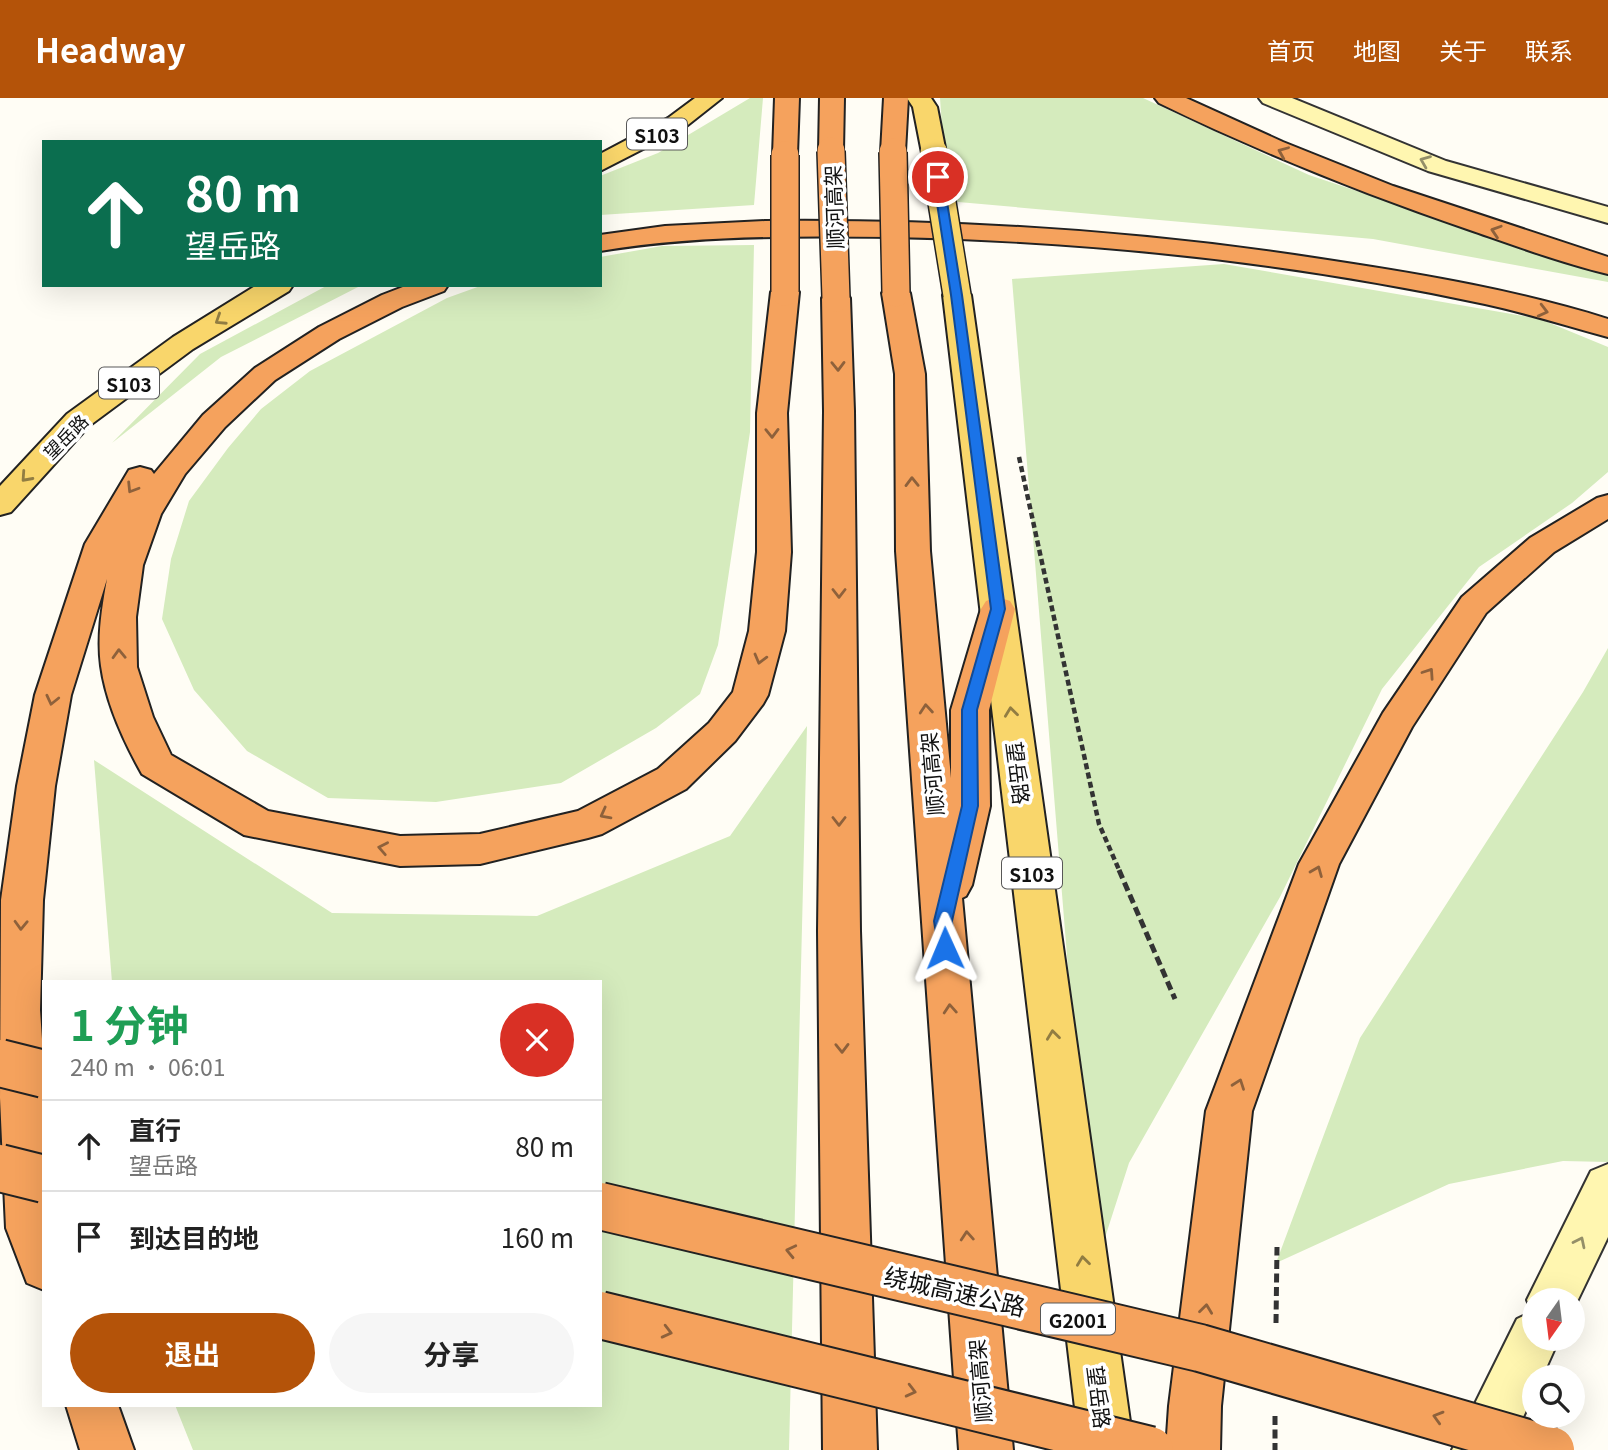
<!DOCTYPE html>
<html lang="zh">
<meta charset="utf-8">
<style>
body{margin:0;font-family:Georgia,"Noto Sans SC",serif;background:#f6f6f6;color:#222;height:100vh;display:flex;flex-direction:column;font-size:26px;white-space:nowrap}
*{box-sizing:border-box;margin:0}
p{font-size:23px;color:#767676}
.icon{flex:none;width:38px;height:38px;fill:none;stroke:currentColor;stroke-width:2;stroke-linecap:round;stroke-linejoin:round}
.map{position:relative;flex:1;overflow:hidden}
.side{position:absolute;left:42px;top:882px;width:560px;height:427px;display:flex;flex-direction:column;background:#fff;border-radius:0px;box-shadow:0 7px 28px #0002}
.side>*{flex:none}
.top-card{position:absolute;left:42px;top:42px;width:560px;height:147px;border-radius:0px;box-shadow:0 7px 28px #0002;background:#0b6e4f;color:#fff;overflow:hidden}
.needle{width:46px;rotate:194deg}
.fabs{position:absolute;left:1522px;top:1190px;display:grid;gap:14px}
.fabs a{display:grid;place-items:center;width:63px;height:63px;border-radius:50%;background:#fff;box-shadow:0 7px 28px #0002;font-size:35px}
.pin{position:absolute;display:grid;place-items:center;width:60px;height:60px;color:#fff;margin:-30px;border:4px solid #fff;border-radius:50%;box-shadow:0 2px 7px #0007}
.me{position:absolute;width:77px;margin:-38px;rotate:359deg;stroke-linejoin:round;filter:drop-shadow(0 0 5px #0008)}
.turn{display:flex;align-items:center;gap:24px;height:147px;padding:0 28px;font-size:32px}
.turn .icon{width:91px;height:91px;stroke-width:2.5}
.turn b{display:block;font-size:49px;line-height:60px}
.round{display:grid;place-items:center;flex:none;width:74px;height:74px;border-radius:37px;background:#f6f6f6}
.head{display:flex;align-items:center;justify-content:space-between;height:119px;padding:0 28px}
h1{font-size:42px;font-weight:700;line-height:52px;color:#1e9e55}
.action{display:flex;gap:14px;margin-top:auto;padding:14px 28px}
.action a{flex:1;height:80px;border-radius:42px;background:#b45309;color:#fff;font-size:28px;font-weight:700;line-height:80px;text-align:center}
.action a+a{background:#f6f6f6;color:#222}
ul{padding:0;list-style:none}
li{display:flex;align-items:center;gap:21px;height:91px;padding:0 28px;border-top:2px solid #e0e0e0}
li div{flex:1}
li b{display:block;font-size:26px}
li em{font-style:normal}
header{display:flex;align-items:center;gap:42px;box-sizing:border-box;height:98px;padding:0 35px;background:#b45309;color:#fff}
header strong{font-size:33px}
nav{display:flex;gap:38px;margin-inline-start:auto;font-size:24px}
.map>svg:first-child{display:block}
</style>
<header>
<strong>Headway</strong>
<nav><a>首页</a><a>地图</a><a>关于</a><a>联系</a></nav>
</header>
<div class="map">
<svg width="1608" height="1352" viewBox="0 0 1608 1352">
<rect width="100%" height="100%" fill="#fffdf5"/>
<!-- green -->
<path fill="#d5ebbd" d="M750,0H763L754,107L600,117V78L658,55Z
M940,0H1143L1309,77L1608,177V184L1373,141L947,103Z
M754,147L750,334L718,547L700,596L656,630L561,685L436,704L328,700L247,653L194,592L162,521L171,461L189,403L228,350L261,311L310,273L447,200L483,187H600V159L662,148Z
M1224,166L1540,221L1608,249V374L1572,405L1479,469L1382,591L1280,799L1129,1065L1093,1177L1012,181Z
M328,187H362L221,259L112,345L200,256Z
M1608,550V1064L1563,1063L1449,1086L1276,1165L1360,940L1583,594Z
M807,628L789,1352H193L175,1307H600V884H112L94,662L332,815L537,818L730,738Z"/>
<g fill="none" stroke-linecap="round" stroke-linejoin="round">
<!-- secondary casing -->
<g stroke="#333" stroke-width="4">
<path id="secondary" d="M1259,0H1292L1446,63L1608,109V125L1428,73L1263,5Z
M1608,1066V1139L1573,1212V1202H1535V1241H1559L1542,1279H1535V1294L1507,1352H1452L1517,1221L1532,1214L1527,1202L1591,1073Z"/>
</g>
<!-- primary casing -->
<g stroke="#222" stroke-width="4">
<path id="primary" d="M695,0H722L684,30L600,73V56L668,20Z
M907,0H931L937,9L946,55L943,60L934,62L925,60L922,55L913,9Z
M257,187H293L289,193L193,251L89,328L11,414L0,417V388L67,316L173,239Z
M957,189L967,191L971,197L1134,1352H1080L943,197L947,191Z"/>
</g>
<!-- highway casing -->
<g stroke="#222" stroke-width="4">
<path id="highway" d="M775,0H799L797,57L794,62L785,64L776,62L773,57Z
M820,0H844L843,53L840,58L831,60L822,58L819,53Z
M884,0H908L905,54L902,59L893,61L884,59L881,54Z
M1155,0H1186L1283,44L1393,88L1608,159V176C1562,165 1516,148 1470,132C1364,96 1260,54 1159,5Z
M765,123C956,121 1145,133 1334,163C1426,177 1519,193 1608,221V239C1567,228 1527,215 1485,206C1291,164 1090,143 891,139C793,138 697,137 600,153V137L665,128Z
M785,186L795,188L799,194L787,315L791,454L785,533L768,597L763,606L735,643L686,691L602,736L588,740L480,766L400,768L244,737L142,676C124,644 106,605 101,568C97,539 102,509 107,481L71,597L55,688L43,802L40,912L44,970V1192L27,1185L6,1130L0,1000L1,802L17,688L35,597L85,446L129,372L140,369L151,372L154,376L203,317L255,270L319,229L382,197L408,187H448L444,193L402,209L339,241L275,282L225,329L185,376L161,416L143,467L136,519L137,569L153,619L171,657L268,713L400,738L480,736L578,713L658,671L709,625L733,594L749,533L757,454V315L771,194L775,188Z
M896,187L906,189L910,195L925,276L930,453L951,680V612L981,511L986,503L998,499L1010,503L1015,511L989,612L990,708L972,787L966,798L962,800L1013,1352H959L896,453L895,276L882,195L886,189Z
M836,192L846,194L850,200L854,313L860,833L877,1352H823L818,833L824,313L822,200L826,194Z
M1608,397V421L1554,454L1486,515L1412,629L1339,766L1252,1013L1221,1308L1220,1352H1166L1169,1308L1206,1013L1299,766L1383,615L1462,499L1530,440L1597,400Z
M66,1307H118L134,1352H80Z"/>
</g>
<!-- path-far1 -->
<path stroke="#333" stroke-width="4.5" stroke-dasharray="6 3.5" stroke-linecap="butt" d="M1019,359L1099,726L1120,774"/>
<!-- path -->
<path stroke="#333" stroke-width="5" stroke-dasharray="9 4.5" stroke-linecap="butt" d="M1119,772L1175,901
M1276,1225L1277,1149
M1275,1318V1352"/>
<!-- secondary -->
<use href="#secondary" fill="#fff6b0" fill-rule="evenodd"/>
<!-- primary -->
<use href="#primary" fill="#f9d66b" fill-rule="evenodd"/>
<!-- highway -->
<use href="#highway" fill="#f5a25d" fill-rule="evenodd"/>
<!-- primary-bridge casing -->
<g stroke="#222" stroke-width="30" stroke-linecap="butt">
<path id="primary-bridge" d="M934,55L957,197"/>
</g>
<!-- highway-bridge-far1 casing -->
<g stroke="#222" stroke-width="30" stroke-linecap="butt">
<path id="highway-bridge-far1" d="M831,53L836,200
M893,54L896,195
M785,57V194"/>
</g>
<!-- highway-bridge casing -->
<g stroke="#222" stroke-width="50" stroke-linecap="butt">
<path id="highway-bridge" d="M0,965L44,976
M0,1070L44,1081
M600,1108L1200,1250L1551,1352
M600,1217L1150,1352"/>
</g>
<!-- primary-bridge -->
<use href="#primary-bridge" stroke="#f9d66b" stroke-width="27"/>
<!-- highway-bridge-far1 -->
<use href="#highway-bridge-far1" stroke="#f5a25d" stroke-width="27"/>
<!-- highway-bridge -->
<use href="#highway-bridge" stroke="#f5a25d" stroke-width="46"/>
</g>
<!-- one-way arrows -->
<defs><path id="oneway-chevron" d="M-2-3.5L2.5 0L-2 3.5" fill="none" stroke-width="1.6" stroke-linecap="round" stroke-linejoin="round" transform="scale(1.75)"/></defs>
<g stroke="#8e613b">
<use href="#oneway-chevron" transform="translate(1283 54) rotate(-157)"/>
<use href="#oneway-chevron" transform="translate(1496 133) rotate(-162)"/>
<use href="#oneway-chevron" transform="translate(1543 213) rotate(14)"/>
<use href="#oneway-chevron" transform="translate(838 268) rotate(89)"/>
<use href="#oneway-chevron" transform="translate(772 335) rotate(89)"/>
<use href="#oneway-chevron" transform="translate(912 384) rotate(-91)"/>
<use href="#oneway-chevron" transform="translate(132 390) rotate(122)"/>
<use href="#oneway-chevron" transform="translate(839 495) rotate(90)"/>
<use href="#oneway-chevron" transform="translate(119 556) rotate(-92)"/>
<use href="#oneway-chevron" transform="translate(760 561) rotate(105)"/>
<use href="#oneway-chevron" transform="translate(1429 575) rotate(-56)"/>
<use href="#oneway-chevron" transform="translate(52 602) rotate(103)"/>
<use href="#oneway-chevron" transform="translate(926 611) rotate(-95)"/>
<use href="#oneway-chevron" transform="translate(605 716) rotate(152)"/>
<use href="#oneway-chevron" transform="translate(839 723) rotate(90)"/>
<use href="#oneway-chevron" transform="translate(383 750) rotate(-169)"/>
<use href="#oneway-chevron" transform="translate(1317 773) rotate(-68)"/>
<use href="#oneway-chevron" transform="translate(21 827) rotate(92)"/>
<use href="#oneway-chevron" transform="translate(950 911) rotate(-94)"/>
<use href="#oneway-chevron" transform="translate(842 950) rotate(89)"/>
<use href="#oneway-chevron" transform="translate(1239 986) rotate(-70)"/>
<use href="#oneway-chevron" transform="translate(967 1138) rotate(-94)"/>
<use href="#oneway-chevron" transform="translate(791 1153) rotate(-167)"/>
<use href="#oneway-chevron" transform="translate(1206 1211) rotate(-83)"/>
<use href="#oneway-chevron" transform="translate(667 1234) rotate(14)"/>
<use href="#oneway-chevron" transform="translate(911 1293) rotate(14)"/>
<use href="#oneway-chevron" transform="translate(1438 1319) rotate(-164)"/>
</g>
<g stroke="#948f68">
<use href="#oneway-chevron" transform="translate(1425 63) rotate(-158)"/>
<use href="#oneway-chevron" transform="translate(1580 1144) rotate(-64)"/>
</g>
<g stroke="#917d42">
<use href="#oneway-chevron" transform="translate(220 222) rotate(147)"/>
<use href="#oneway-chevron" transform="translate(26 379) rotate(132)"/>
<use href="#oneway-chevron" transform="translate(1011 614) rotate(-97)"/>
<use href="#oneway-chevron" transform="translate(1053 937) rotate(-97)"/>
<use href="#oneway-chevron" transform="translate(1083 1163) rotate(-97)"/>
</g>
<!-- route -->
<path fill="#1a73e8" stroke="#114b97" stroke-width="2" d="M938,76L943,79L962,197L1005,511L977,612L978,708L952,823L954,850L951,855H939L934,823L962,708V612L991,511L951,197L933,79Z"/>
<g text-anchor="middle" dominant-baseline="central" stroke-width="7" stroke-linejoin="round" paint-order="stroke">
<!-- far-street labels -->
<g font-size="18" fill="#111" stroke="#fff">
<text transform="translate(65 338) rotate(-45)">望岳路</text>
</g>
<!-- shield labels -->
<g fill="#fff" stroke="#585858" stroke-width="2">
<rect x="627" y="20.5" width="60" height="31" rx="5"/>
<rect x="99" y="269.5" width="60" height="31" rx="5"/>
<rect x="1002" y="759.5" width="60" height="31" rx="5"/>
<rect x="1041" y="1205.5" width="74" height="31" rx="5"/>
</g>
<g font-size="19" font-weight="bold" fill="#111">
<text x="657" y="36">S103</text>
<text x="129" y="285">S103</text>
<text x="1032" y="775">S103</text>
<text x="1078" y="1221">G2001</text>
</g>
<!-- street labels -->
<g font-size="21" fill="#111" stroke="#fff">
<text transform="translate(833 109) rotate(-92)">顺河高架</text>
<text transform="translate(1019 675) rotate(83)">望岳路</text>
<text transform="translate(931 676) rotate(-95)">顺河高架</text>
<text transform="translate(979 1283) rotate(-95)">顺河高架</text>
<text transform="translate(1100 1299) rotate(83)">望岳路</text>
</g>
<!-- near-street labels -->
<g font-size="24" fill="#111" stroke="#fff">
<text transform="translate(955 1192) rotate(13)">绕城高速公路</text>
</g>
</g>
</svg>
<div class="fabs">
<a><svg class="needle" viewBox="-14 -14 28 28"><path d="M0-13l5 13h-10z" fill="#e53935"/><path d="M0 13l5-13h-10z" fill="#767676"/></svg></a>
<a><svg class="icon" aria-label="search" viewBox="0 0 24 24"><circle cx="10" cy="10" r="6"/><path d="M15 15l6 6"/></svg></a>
</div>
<div class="pin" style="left:938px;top:79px;background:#d93025"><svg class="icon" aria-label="arrive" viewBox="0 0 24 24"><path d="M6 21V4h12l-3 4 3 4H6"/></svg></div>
<svg class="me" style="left:945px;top:850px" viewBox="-20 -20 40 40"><path d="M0-17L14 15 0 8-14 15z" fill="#1a73e8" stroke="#fff" stroke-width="4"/></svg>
<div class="top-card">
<div class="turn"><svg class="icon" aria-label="ahead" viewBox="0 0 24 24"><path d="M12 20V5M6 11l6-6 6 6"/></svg><div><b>80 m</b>望岳路</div></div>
</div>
<section class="side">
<div class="head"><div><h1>1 分钟</h1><p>240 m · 06:01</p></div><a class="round" style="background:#d93025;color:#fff"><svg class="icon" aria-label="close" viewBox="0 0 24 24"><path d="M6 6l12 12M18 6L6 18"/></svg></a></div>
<ul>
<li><svg class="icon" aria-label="ahead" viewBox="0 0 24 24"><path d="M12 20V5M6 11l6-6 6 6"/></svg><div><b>直行</b><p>望岳路</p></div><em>80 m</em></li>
<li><svg class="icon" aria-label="arrive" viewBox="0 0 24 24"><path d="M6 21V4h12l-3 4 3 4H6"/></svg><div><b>到达目的地</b></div><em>160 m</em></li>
</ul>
<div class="action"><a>退出</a><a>分享</a></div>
</section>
</div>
